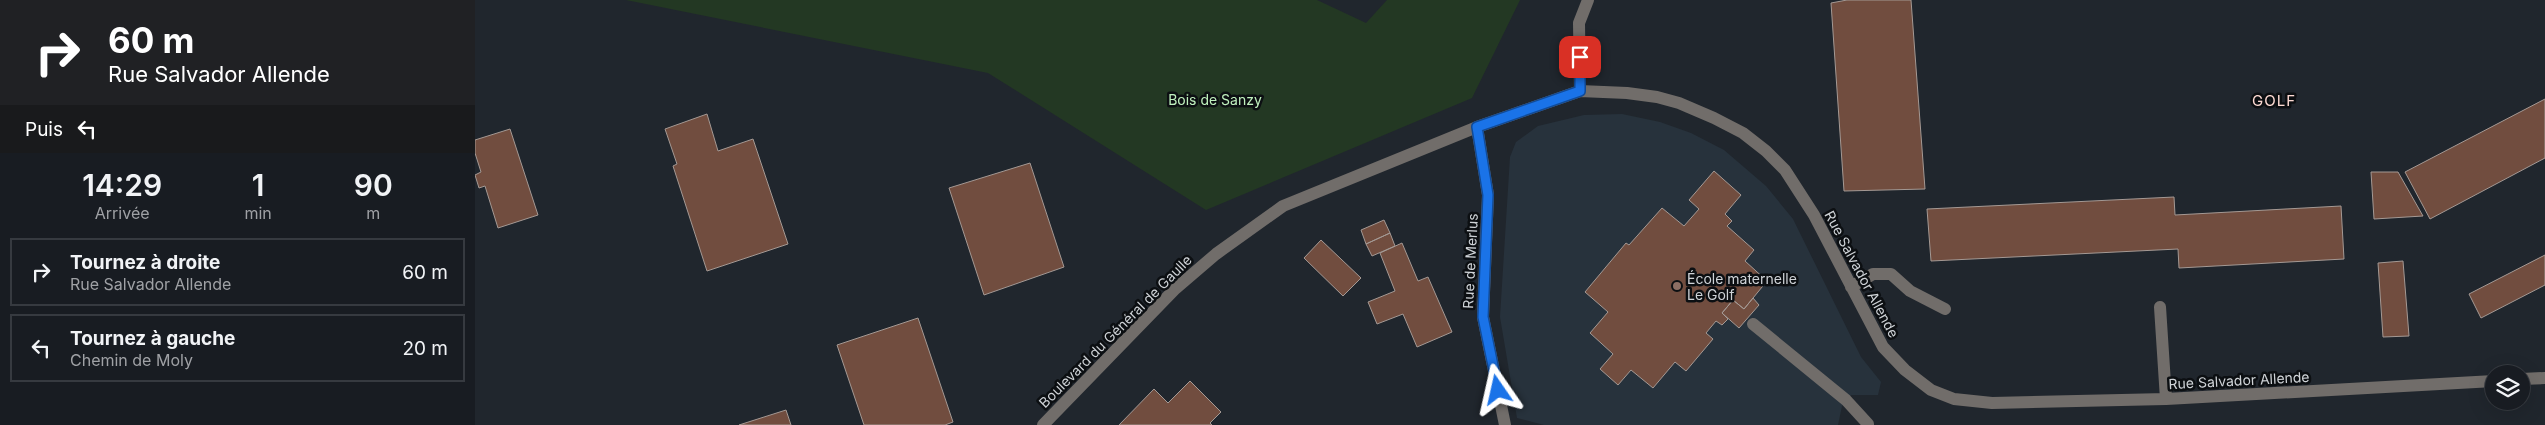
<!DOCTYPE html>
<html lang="fr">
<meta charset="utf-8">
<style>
body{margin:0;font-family:Inter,sans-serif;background:#25292f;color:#f1f3f6;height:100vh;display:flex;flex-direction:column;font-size:19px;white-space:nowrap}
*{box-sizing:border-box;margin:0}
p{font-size:16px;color:#9fa1a5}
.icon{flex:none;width:28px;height:28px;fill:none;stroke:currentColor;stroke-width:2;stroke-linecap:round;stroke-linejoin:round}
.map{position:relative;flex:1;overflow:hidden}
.details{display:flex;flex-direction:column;background:#181c22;width:475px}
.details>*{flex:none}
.guide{background:#202124;color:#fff;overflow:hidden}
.buttons{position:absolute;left:2010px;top:365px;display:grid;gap:10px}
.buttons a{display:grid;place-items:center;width:45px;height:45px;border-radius:50%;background:#181c22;box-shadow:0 5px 20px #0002,0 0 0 1px #363a40;font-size:25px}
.pin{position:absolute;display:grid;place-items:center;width:42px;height:42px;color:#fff;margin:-21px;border-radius:10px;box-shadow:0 2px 8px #0006}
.me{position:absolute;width:55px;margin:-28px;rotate:349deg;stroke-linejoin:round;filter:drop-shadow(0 0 4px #0008)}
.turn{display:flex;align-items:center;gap:18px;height:105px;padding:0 25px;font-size:22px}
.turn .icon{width:65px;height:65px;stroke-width:2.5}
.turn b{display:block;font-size:35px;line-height:42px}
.then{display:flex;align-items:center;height:48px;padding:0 25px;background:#0003;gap:10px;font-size:19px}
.eta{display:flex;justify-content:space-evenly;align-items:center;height:85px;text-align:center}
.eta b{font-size:30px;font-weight:600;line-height:35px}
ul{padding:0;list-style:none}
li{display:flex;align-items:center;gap:15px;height:68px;margin:0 10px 8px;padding:0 15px;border:2px solid #363a40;border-radius:0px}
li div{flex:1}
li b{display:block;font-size:19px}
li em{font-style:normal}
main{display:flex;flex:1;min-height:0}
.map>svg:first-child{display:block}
</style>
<main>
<section class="details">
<div class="guide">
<div class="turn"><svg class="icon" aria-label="right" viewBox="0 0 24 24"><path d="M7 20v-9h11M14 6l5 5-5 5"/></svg><div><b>60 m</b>Rue Salvador Allende</div></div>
<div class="then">Puis<svg class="icon" aria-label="left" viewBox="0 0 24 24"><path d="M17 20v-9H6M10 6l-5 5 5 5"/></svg></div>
</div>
<div class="eta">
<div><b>14:29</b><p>Arrivée</p></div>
<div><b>1</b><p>min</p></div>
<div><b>90</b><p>m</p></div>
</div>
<ul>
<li><svg class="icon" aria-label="right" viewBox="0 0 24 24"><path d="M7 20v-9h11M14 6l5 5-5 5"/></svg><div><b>Tournez à droite</b><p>Rue Salvador Allende</p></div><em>60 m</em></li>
<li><svg class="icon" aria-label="left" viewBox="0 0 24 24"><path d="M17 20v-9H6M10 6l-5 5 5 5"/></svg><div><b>Tournez à gauche</b><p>Chemin de Moly</p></div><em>20 m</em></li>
</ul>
</section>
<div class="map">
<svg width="2070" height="425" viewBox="0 0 2070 425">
<rect width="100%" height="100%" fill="#20262d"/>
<!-- built -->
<path fill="#27323c" d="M1147,114L1185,122L1216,133L1249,150L1291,186L1318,219L1386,357L1406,382L1403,395H1376L1367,406L1363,425H1069L1042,418L1025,317L1035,157L1041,142L1063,126L1109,115Z"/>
<!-- green -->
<path fill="#233823" d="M151,0H842L891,23L912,0H1045L997,98L731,210L513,73Z"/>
<!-- building -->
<path fill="#714d3f" stroke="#a49994" d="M1372,0H1436L1450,189L1369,191L1356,3Z
M2070,99V158L1955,219L1930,172Z
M232,114L243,151L278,139L313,244L232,271L198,166L202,164L190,129Z
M35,129L63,215L23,228L10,186L4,188L0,175L6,172L0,153V140Z
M555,163L589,267L509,295L474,188Z
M1239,171L1266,195L1250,214L1257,221L1252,226L1279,250L1270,261L1292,281L1269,309L1258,300L1247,313L1253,319L1247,325L1241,321L1231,333L1238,339L1211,371L1200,362L1178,388L1156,370L1143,385L1125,369L1138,354L1115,333L1133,312L1110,292L1151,243L1154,245L1187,208L1209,226L1224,209L1214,200Z
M1896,172H1923L1948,216L1899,219Z
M1699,197L1700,215L1866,206L1869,259L1704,268L1703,249L1456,261L1452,209Z
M909,220L915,233L891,244L886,230Z
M915,233L920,246L897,256L891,244Z
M846,240L886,278L868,296L829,258Z
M927,243L943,281L953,277L977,332L942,347L928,314L902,324L893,302L920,291L905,253Z
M2070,255V285L2006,318L1994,294Z
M1928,261L1934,336L1908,337L1903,263Z
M1278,298L1284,305L1264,328L1247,313L1258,300L1269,309Z
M443,318L478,422L470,425H389L362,345Z
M715,381L746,412L735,423L737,425H644L679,389L693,403Z
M311,410L316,425H264Z"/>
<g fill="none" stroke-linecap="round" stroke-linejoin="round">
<!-- minor -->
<path stroke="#716d6a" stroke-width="12" d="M1105,91L1104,23L1113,0
M1002,127L1013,195L1008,317L1030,425
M1376,287L1398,274H1416L1435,291L1470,309
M1685,307L1691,399
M1278,324L1371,400L1393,424
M2046,379L2070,378
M568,425L699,290L741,254L808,206L1002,127L1105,91L1152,93L1182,97L1204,103L1239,118L1268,133L1291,151L1310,170L1339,215L1408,347L1430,370L1456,390L1479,399L1517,403L1691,399L2019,381"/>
</g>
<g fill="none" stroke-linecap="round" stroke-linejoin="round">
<!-- route casing -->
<g stroke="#114b97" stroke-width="12">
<path id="route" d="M1023,390L1008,317L1013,195L1002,127L1105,91V57"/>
</g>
<!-- route -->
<use href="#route" stroke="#1a73e8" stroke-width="9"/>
</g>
<!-- markers -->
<circle fill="#8d6e63" stroke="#0c0f12" stroke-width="2" cx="1202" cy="286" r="5"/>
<g text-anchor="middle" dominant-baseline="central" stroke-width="5" stroke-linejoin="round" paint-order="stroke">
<!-- park labels -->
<g font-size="14" fill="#c0f1be" stroke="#0c0f12">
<text x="740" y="99">Bois de Sanzy</text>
</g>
<!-- street labels -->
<g font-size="14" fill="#cfd3d7" stroke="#0c0f12">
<text transform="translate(995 261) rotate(-87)">Rue de Merlus</text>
<text transform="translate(1387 274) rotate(62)">Rue Salvador Allende</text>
<text transform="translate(640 331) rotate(-45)">Boulevard du Général de Gaulle</text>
<text transform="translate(1764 380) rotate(-3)">Rue Salvador Allende</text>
</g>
<!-- poi labels -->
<g font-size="14" fill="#cfd3d7" stroke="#0c0f12" text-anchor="start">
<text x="1212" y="278">École maternelle<tspan x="1212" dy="16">Le Golf</tspan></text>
</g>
<!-- neighbourhood labels -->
<g font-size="15" letter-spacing="1" fill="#fddad3" stroke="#0c0f12">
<text x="1799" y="100">GOLF</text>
</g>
</g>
</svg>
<div class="buttons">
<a><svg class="icon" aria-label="layers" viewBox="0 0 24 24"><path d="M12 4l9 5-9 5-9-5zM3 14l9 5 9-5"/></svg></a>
</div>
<div class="pin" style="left:1105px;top:57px;background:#d93025"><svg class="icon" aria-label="arrive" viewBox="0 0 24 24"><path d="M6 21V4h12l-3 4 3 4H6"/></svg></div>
<svg class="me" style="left:1023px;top:390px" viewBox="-20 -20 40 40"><path d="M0-17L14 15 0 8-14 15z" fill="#1a73e8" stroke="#fff" stroke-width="4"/></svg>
</div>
</main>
